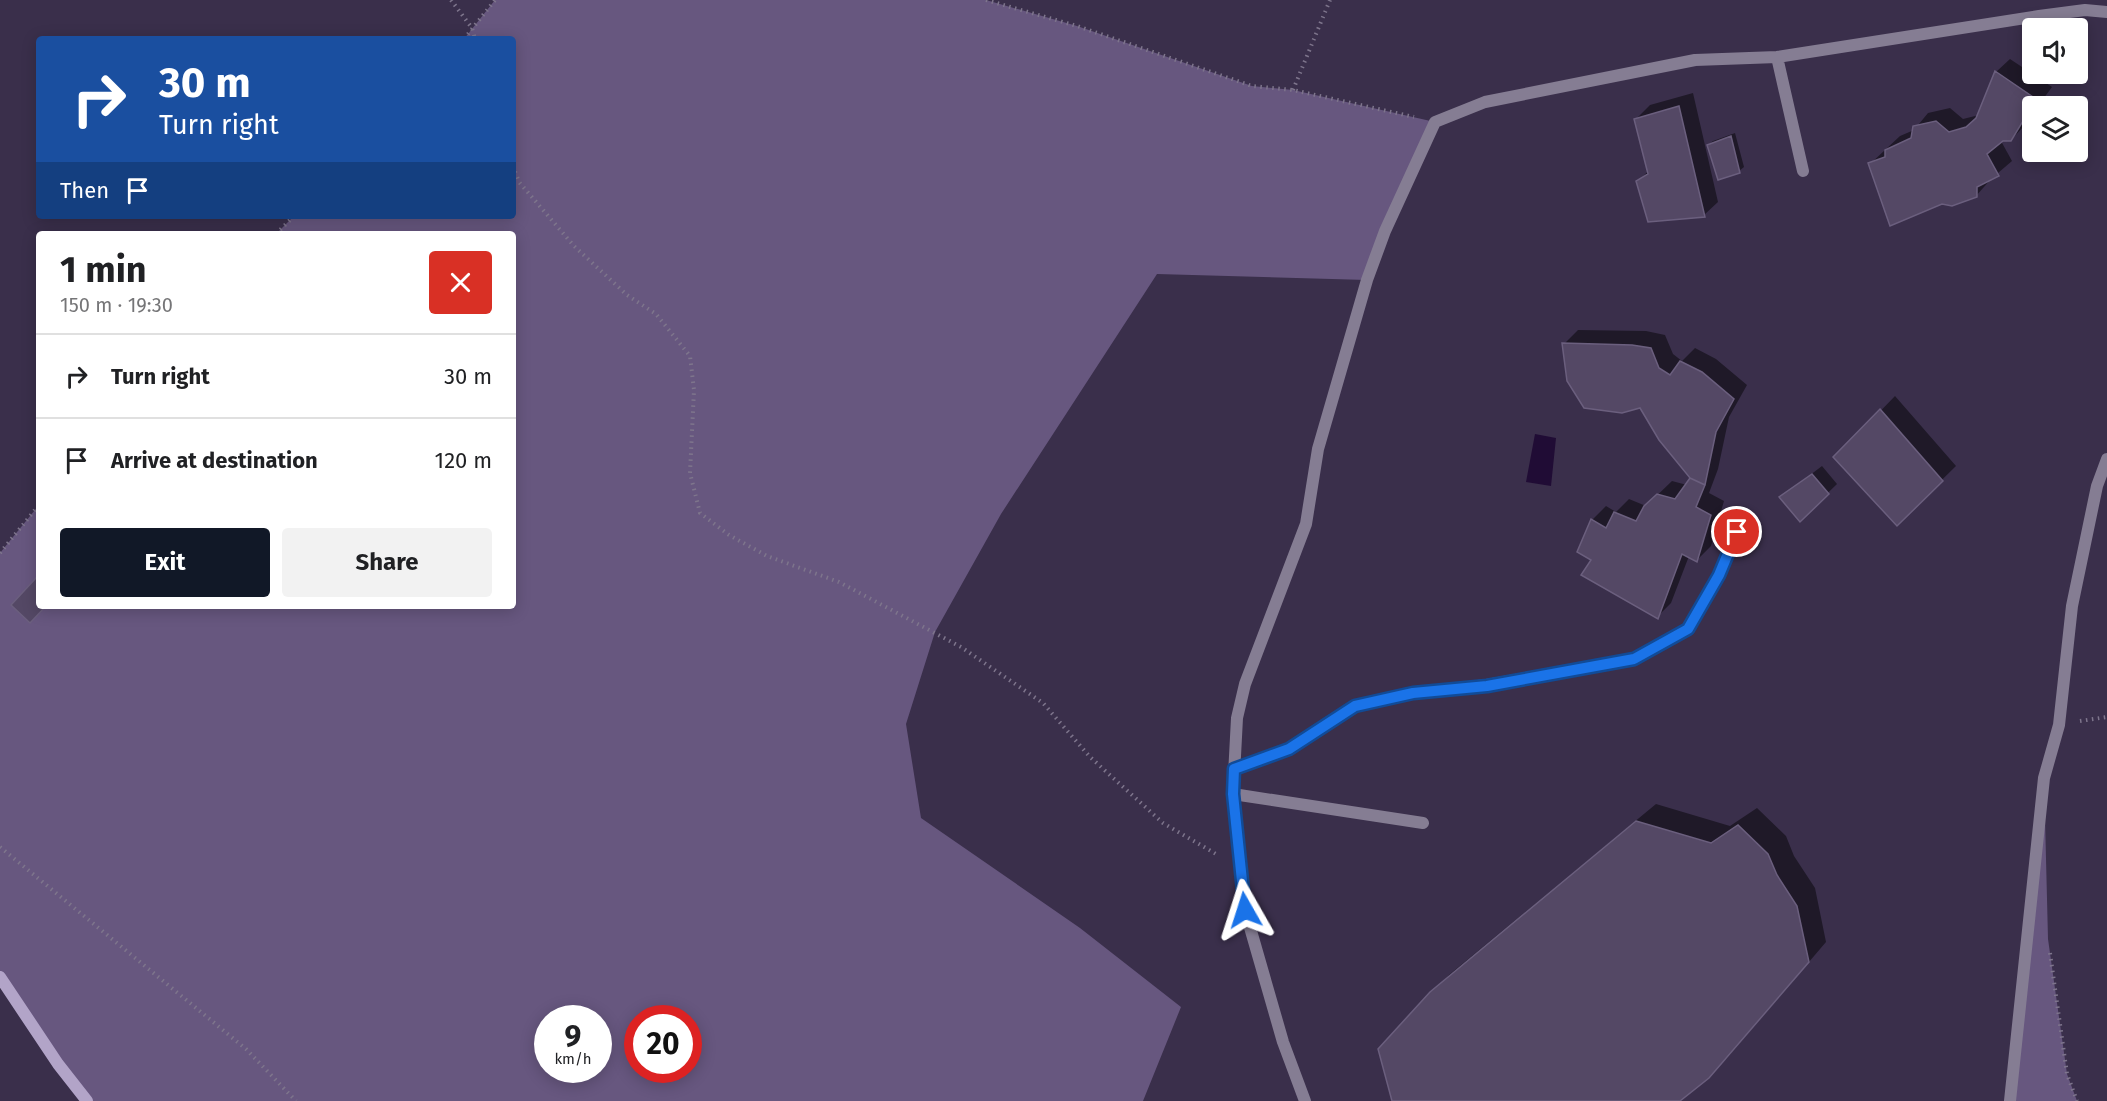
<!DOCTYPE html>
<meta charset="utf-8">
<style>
body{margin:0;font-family:"Fira Sans",sans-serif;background:#f2f2f2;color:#202124;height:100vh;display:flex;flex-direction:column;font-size:22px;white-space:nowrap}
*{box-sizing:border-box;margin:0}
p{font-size:20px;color:#757577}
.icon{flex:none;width:33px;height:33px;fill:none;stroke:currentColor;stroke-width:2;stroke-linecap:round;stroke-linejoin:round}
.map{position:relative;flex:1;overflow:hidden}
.sheet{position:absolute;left:36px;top:231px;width:480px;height:378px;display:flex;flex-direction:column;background:#fff;border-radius:6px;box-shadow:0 3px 15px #0003}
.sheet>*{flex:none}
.top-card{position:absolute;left:36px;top:36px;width:480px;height:183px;border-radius:6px;box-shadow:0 3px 15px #0003;background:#1a4fa0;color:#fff;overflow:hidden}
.fabs{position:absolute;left:2022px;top:18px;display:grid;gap:12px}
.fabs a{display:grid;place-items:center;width:66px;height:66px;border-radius:6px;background:#fff;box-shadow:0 3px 15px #0003;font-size:30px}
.speed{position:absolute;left:534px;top:1005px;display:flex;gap:12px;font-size:30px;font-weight:700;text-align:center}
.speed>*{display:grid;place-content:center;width:78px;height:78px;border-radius:50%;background:#fff;box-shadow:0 3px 15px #0003;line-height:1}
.speed small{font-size:15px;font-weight:400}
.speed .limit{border:9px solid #d22;background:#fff;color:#111}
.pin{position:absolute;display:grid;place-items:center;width:51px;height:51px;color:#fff;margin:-26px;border:3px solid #fff;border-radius:50%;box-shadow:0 2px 6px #0007}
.me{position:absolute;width:66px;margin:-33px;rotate:354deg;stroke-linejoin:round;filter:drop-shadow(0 0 4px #0008)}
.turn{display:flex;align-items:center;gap:21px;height:126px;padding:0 24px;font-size:27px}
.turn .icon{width:78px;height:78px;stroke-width:2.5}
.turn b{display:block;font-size:42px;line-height:51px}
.then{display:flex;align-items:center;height:57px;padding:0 24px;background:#0003;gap:12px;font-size:22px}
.round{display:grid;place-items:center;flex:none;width:63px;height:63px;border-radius:6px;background:#f2f2f2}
.headline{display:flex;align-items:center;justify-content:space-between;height:102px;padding:0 24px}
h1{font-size:36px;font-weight:700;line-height:45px}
.primary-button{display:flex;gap:12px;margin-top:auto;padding:12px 24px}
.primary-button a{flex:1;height:69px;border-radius:6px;background:#111827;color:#fff;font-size:24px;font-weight:700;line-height:69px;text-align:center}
.primary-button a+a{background:#f2f2f2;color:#202124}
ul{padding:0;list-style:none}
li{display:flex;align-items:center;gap:18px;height:84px;padding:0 24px;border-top:2px solid #e0e0e0}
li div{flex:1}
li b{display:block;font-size:22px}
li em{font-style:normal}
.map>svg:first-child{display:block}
</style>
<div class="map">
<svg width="2107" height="1101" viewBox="0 0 2107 1101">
<rect width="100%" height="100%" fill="#3a2f4b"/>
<!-- green -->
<path fill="#67577f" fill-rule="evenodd" d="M495,0H986L1077,26L1252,86L1293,90L1435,122L1367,280L1157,274L1001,514L935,632L906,724L921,818L1080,928L1181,1007L1143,1101H87L0,977V553L39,505V606H513V234H276L294,216H513V39H464ZM548,1018H598V1070H548ZM638,1018H688V1070H638Z
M2044,778L2048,939L2067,1074L2077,1101H2010Z"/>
<!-- water -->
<path fill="#200c35" d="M1535,434L1556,438L1551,486L1526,482Z"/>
<!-- shadow -->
<path fill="#0007" d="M2010,59L2052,87L2038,106H2032V114L2025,125L2011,140L2001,141L2012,161L1991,179L1976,196L1870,164L1900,136L1914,130L1928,113L1950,108L1963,119L1979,115L1996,72Z
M1693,93L1718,202L1704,215L1638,182L1649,170L1636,119L1650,105Z
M1735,133L1744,167L1739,171L1708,145L1713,141Z
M1578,330L1646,331L1665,335L1673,354L1682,361L1695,348L1716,359L1747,385L1729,417L1718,469L1709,493L1724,501L1711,546L1697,560L1689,556L1671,603L1657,617L1594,559L1592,520L1606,506L1616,512L1629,499L1646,506L1672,481L1687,485L1692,478L1641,407L1564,344Z
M1895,396L1956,466L1897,524L1836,457Z
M1822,466L1837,484L1800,520L1781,497Z
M1656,804L1730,826L1757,808L1786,836L1794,856L1815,888L1826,942L1727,1058L1678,1101H1394L1431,993L1450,974Z"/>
<!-- building -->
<path fill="#544865" stroke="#6b5f7e" stroke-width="1.5" d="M1995,71L2039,101L2032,106L2011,141H2003L1987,154L1999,176L1977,187V197L1952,206L1942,204L1890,226L1868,163L1885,157V150L1911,138L1913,126L1936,121L1949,132L1966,127L1976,118Z
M1679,106L1705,217L1648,222L1636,181L1648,174L1634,119Z
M1731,136L1740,173L1718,180L1707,145Z
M1562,343L1632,345L1651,348L1659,368L1670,375L1680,361L1702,372L1734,399L1716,432L1705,485L1690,478L1659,440L1640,408L1622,413L1584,408L1567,381Z
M1880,409L1943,481L1897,526L1833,457Z
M1812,474L1829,494L1800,522L1779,497Z
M1690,478L1705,485L1696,507L1711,515L1697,562L1682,554L1658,619L1581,575L1591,560L1577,552L1591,519L1606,528L1614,512L1636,521L1644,506L1657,494L1675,499Z
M36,578L39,580V606H46L30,623L11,605Z
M1636,821L1711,843L1738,825L1768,854L1777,875L1797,906L1809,962L1709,1078L1680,1101H1392L1378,1049L1430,992Z"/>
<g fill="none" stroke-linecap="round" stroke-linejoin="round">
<!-- path -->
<path stroke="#7e758c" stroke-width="4" stroke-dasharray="1.5 4.5" stroke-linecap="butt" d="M451,0L472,28L475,39
M986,0L1077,26L1252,86L1293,90L1414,117
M464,39L495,0
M1293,90L1330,0
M513,166L519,182L574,246L627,295L656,314L690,356L694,390L690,473L700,513L729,535L767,556L839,582L961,647L1043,703L1090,757L1163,823L1216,854
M276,234L294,216
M0,553L39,505
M2080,721L2107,717
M0,847L246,1049L296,1101
M2050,953L2067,1074L2077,1101"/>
<!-- service -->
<path stroke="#857d93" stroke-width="12" d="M1777,57L1803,171
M1234,769L1289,749L1355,706L1413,693L1487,685L1634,659L1688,629L1719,575L1737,533
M1233,794L1423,823
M1305,1101L1283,1042L1245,910L1233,794L1237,718L1245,684L1306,524L1318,449L1367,280L1385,231L1435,122L1485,102L1695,60L1777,57L2039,16L2085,10L2107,12
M2010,1101L2044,778L2059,725L2072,606L2097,486L2107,459"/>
<!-- secondary -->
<path stroke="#b2a4c8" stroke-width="12" d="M0,977L58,1064L87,1101"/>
</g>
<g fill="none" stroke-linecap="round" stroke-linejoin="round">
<!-- route casing -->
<g stroke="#114b97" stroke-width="15">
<path id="route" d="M1245,910L1233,794L1234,769L1289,749L1355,706L1413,693L1487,686L1634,659L1688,629L1719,575L1737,532"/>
</g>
<!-- route -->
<use href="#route" stroke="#1a73e8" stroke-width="10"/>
</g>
</svg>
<div class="fabs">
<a><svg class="icon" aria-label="sound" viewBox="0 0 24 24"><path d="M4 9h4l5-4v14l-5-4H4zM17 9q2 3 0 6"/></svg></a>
<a><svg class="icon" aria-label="layers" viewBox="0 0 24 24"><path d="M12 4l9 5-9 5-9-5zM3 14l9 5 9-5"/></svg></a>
</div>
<div class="speed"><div>9<small>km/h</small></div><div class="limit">20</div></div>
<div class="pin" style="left:1737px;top:532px;background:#d93025"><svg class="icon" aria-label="arrive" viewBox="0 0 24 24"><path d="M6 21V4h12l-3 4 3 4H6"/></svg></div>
<svg class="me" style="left:1245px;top:910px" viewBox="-20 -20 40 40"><path d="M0-17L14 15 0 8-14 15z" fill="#1a73e8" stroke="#fff" stroke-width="4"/></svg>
<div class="top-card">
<div class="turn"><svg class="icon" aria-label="right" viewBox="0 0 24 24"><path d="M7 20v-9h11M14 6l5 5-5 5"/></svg><div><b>30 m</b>Turn right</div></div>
<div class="then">Then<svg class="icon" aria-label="arrive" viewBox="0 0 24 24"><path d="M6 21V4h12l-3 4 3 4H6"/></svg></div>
</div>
<section class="sheet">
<div class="headline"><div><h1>1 min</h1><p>150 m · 19:30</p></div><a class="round" style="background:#d93025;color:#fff"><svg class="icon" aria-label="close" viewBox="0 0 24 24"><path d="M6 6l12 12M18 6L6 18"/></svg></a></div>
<ul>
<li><svg class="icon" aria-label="right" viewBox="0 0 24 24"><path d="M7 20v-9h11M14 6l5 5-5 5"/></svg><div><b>Turn right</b></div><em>30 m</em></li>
<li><svg class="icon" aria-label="arrive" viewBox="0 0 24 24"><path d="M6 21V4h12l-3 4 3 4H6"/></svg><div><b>Arrive at destination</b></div><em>120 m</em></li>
</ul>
<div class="primary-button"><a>Exit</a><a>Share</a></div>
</section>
</div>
